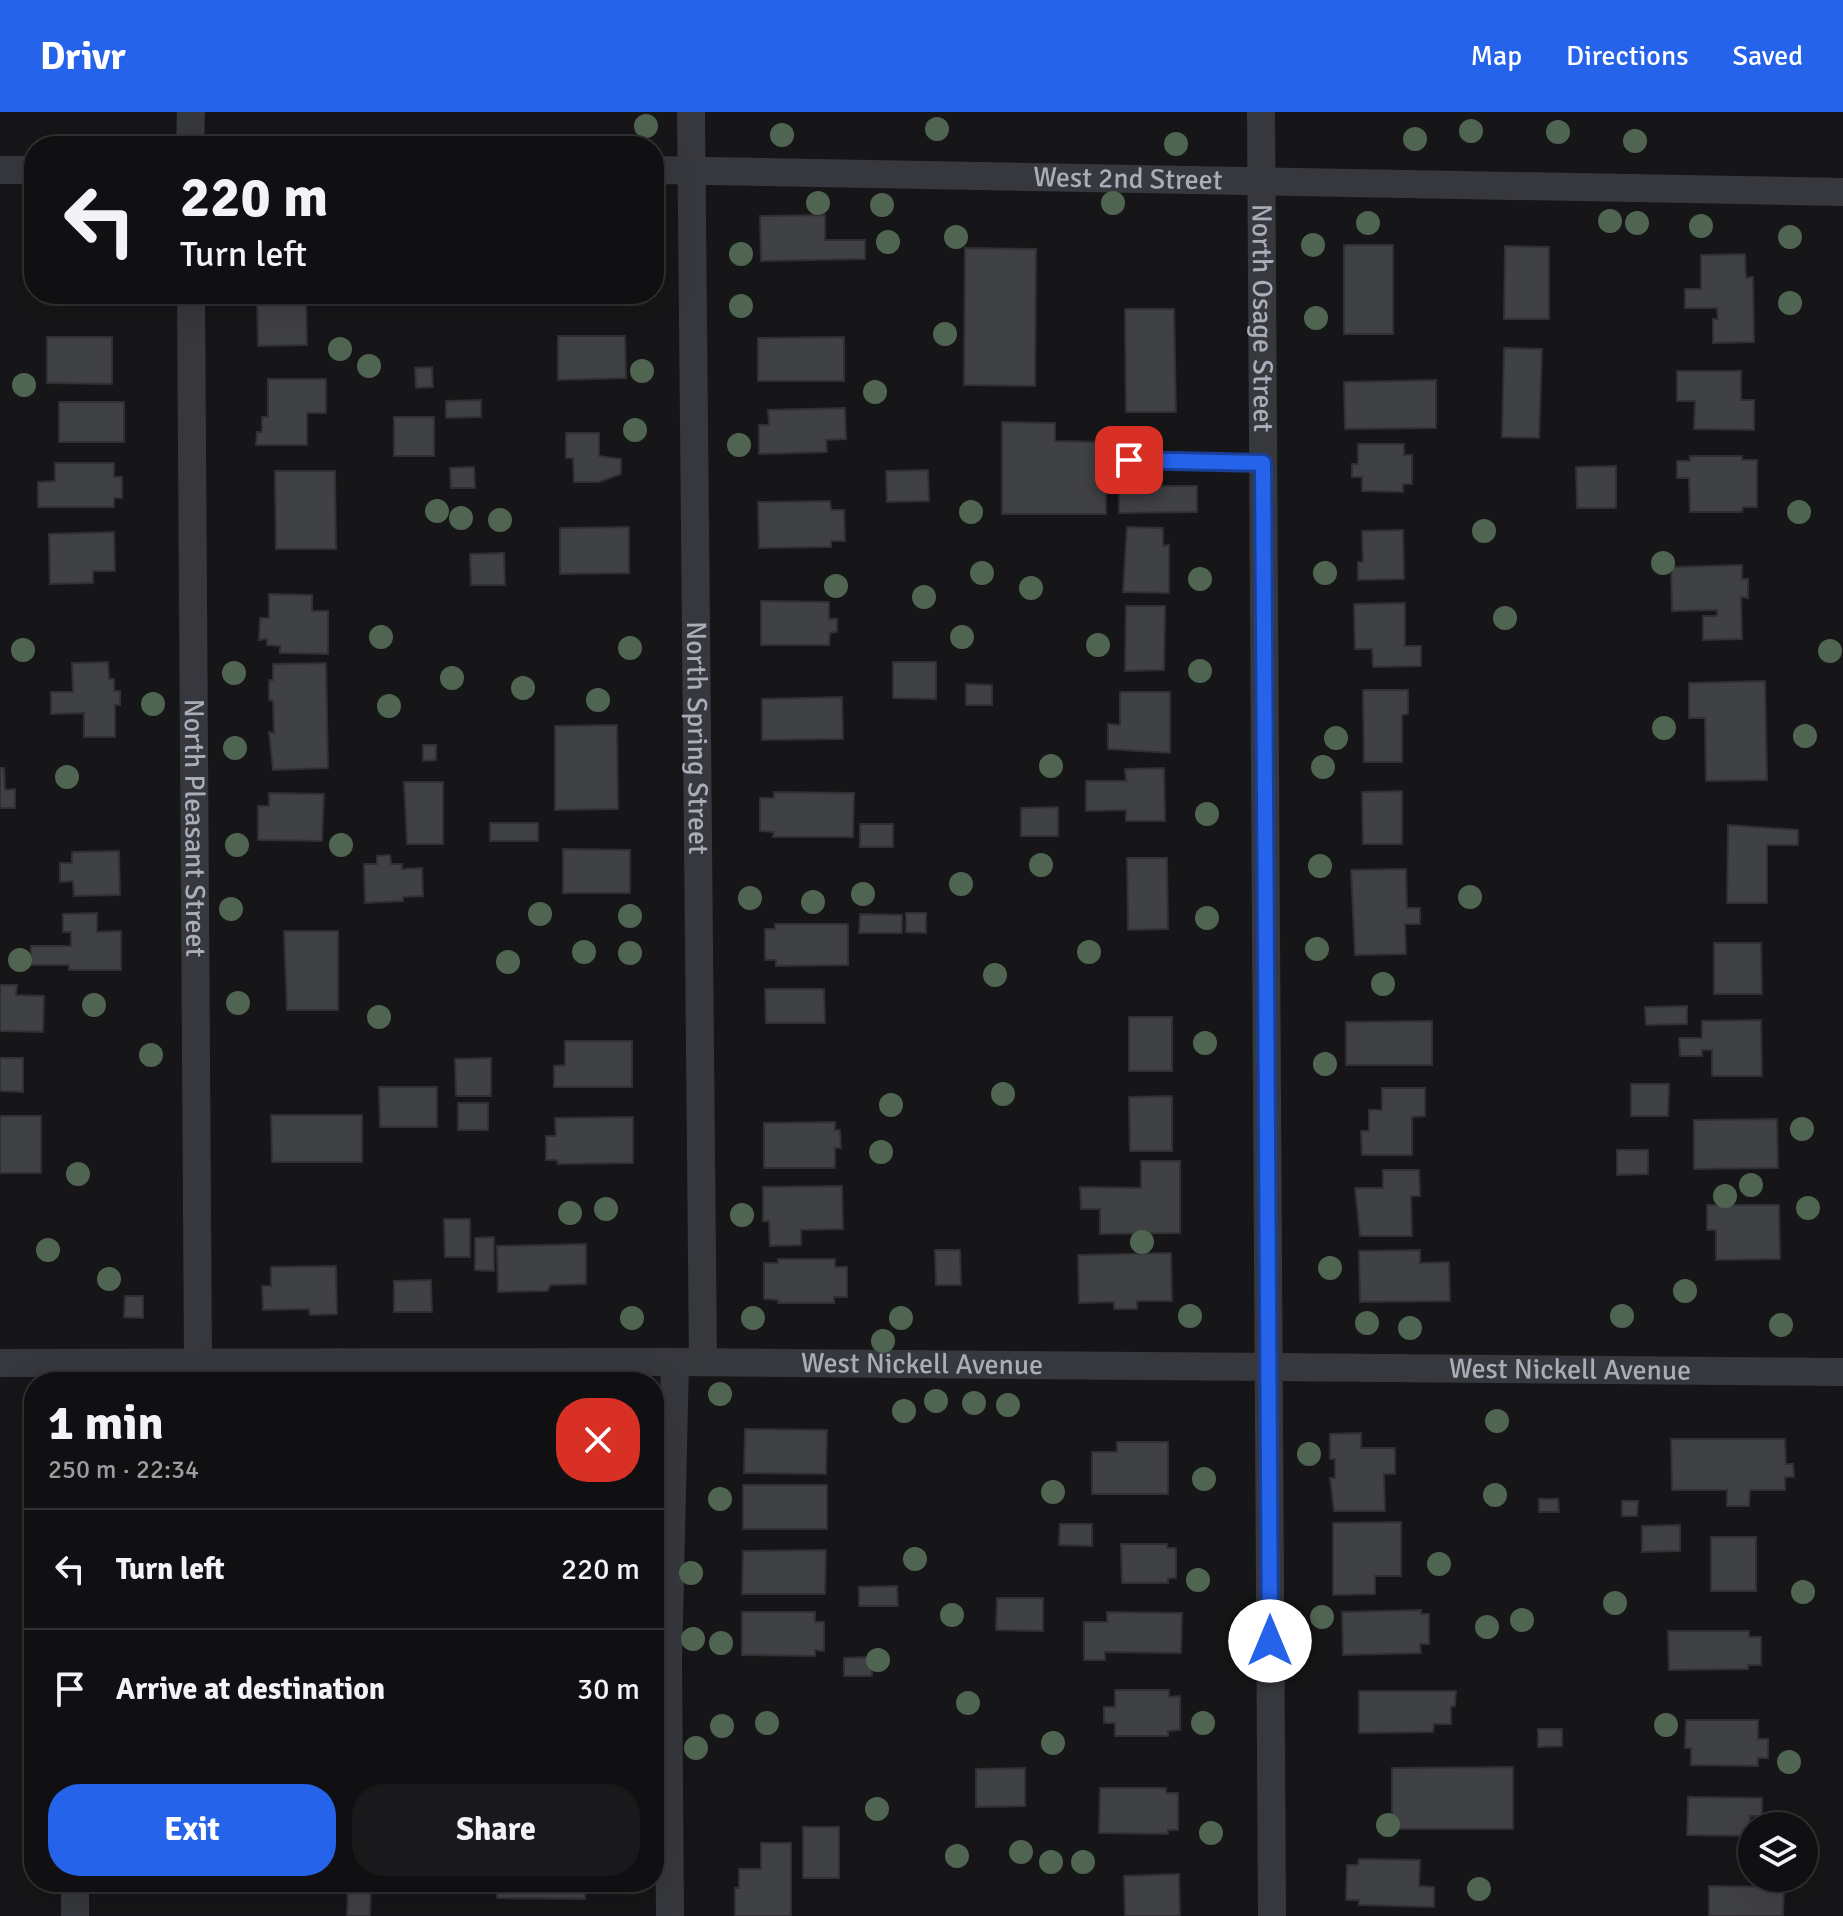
<!DOCTYPE html>
<meta charset="utf-8">
<style>
body{margin:0;font-family:Signika,sans-serif;background:#19191b;color:#f1f3f6;height:100vh;display:flex;flex-direction:column;font-size:30px;white-space:nowrap}
*{box-sizing:border-box;margin:0}
p{font-size:26px;color:#9c9d9f}
.icon{flex:none;width:44px;height:44px;fill:none;stroke:currentColor;stroke-width:2;stroke-linecap:round;stroke-linejoin:round}
.map{position:relative;flex:1;overflow:hidden}
.sheet{position:absolute;left:24px;top:1260px;width:640px;height:520px;display:flex;flex-direction:column;background:#101012;border-radius:32px;box-shadow:0 8px 32px #0002,0 0 0 2px #303032}
.sheet>*{flex:none}
.guide{position:absolute;left:24px;top:24px;width:640px;height:168px;border-radius:32px;box-shadow:0 8px 32px #0002,0 0 0 2px #303032;background:#101012;color:#f1f3f6;overflow:hidden}
.buttons{position:absolute;left:1738px;top:1700px;display:grid;gap:16px}
.buttons a{display:grid;place-items:center;width:80px;height:80px;border-radius:50%;background:#101012;box-shadow:0 8px 32px #0002,0 0 0 2px #303032;font-size:40px}
.pin{position:absolute;display:grid;place-items:center;width:68px;height:68px;color:#fff;margin:-34px;border-radius:16px;box-shadow:0 4px 12px #0006}
.me{position:absolute;width:88px;margin:-44px;rotate:0deg;stroke-linejoin:round;filter:drop-shadow(0 0 6px #0008)}
.turn{display:flex;align-items:center;gap:28px;height:168px;padding:0 24px;font-size:36px}
.turn .icon{width:104px;height:104px;stroke-width:2.5}
.turn b{display:block;font-size:56px;line-height:68px}
.round{display:grid;place-items:center;flex:none;width:84px;height:84px;border-radius:32px;background:#19191b}
.summary{display:flex;align-items:center;justify-content:space-between;height:136px;padding:0 24px}
h1{font-size:48px;font-weight:700;line-height:60px}
.action{display:flex;gap:16px;margin-top:auto;padding:16px 24px}
.action a{flex:1;height:92px;border-radius:32px;background:#2563eb;color:#fff;font-size:32px;font-weight:700;line-height:92px;text-align:center}
.action a+a{background:#19191b;color:#f1f3f6}
ul{padding:0;list-style:none}
li{display:flex;align-items:center;gap:24px;height:120px;padding:0 24px;border-top:2px solid #303032}
li div{flex:1}
li b{display:block;font-size:30px}
li em{font-style:normal}
header{display:flex;align-items:center;gap:48px;box-sizing:border-box;height:112px;padding:0 40px;background:#2563eb;color:#fff}
header strong{font-size:38px}
nav{display:flex;gap:44px;margin-inline-start:auto;font-size:28px}
.map>svg:first-child{display:block}
</style>
<header>
<strong>Drivr</strong>
<nav><a>Map</a><a>Directions</a><a>Saved</a></nav>
</header>
<div class="map">
<svg width="1843" height="1804" viewBox="0 0 1843 1804">
<rect width="100%" height="100%" fill="#161618"/>
<!-- building -->
<path fill="#404145" stroke="#303034" stroke-width="2" d="M825,103V128H865V147L761,149L760,104Z
M1344,133H1393V222H1344Z
M1505,134L1549,135V207H1504Z
M965,136L1036,137L1035,274L964,273Z
M1745,142L1746,166L1753,165L1754,230L1713,231V207H1718L1717,196H1685V177H1701V143Z
M257,182H306L307,233L258,234Z
M382,182H425V184H382Z
M1125,197H1174L1176,300H1126Z
M558,224H625L626,266L558,268Z
M47,225H112V272L47,271Z
M844,225V269H758V226Z
M1504,236L1542,237L1539,326L1502,325Z
M432,255L433,275L416,276L415,256Z
M1677,259H1741V288H1754V318L1694,317L1695,289H1677Z
M268,267H326V301H307V333H256L257,320H262V305H268Z
M1436,268V316L1345,317L1344,270Z
M481,288V305L446,306V289Z
M59,290H124V330H59Z
M845,296L846,327L826,328L827,340L759,342V313H769L768,298Z
M394,305H434V344H394Z
M1002,310L1055,311V329L1106,330V402H1002Z
M566,321H599V344L621,347V362L599,370H574L573,346H566Z
M1358,332H1404V343H1412V372H1403V380L1362,379V365H1352V352H1358Z
M1690,344H1742V348H1757V395H1743L1742,400H1690L1689,366H1677V349H1690Z
M55,351H114V365H122V386H114V395H38V370L55,369Z
M1616,354V396H1577L1576,355Z
M474,355L475,376H451L450,356Z
M928,358L929,389L887,390L886,359Z
M275,359H335L336,437H276Z
M1119,374H1197V400L1119,401Z
M830,389L831,398H844L845,429H831V435L759,436L758,390Z
M629,415V461L560,462V416Z
M1127,415L1163,416V434L1169,433V481L1123,480Z
M1403,418L1404,467L1358,468V450H1363L1362,419Z
M114,420L115,459H93V471L50,472L49,422Z
M504,441L505,473H471L470,442Z
M1742,453V467H1748V486L1741,485L1742,527L1703,528V504H1717V498L1672,499L1671,455Z
M269,482L312,483V499H328V542L280,541V534L267,533V527L259,528L260,506H269Z
M761,489L829,490V507H837V520L830,521L829,533H761Z
M1405,491V534H1421V554L1373,555L1372,537H1355L1354,492Z
M1126,494H1165L1164,558L1125,559Z
M108,550L109,567H114V579H120V593H115V625H84V601L51,602V580H73L72,551Z
M893,550H936V587L893,586Z
M326,551L328,656L273,658L269,620L274,621L273,589L269,588V568H273V552Z
M1765,569L1767,668L1706,669L1705,606H1689V571Z
M966,572L992,573V593H966Z
M1363,578H1408V602L1402,603V650H1364Z
M1120,580H1170V641L1108,637V612L1120,613Z
M842,585L843,627L762,628V587Z
M617,613L618,697L555,698V614Z
M423,633H436V648L423,649Z
M0,656H4L5,678L15,677V696H0Z
M1164,656L1165,709H1126V698L1086,699V669H1126L1125,657Z
M404,670H443V732H407Z
M1402,679V732H1363L1362,680Z
M774,680L854,681L853,725H773L774,720L760,719V686H774Z
M269,681L324,682L322,729L258,728V694H269Z
M1058,695V724H1021V696Z
M490,711H538V729H490Z
M860,712H893V735H860Z
M1728,713L1798,718V733H1767V791H1727Z
M563,737L630,738V781H563Z
M119,739L120,783L74,784L73,769L60,770V751H72V740Z
M390,743L391,752H402V757L422,756L423,784L403,785V789L365,791L364,752H377V744Z
M1127,746H1167L1168,817L1128,818Z
M1406,757L1407,796H1420V812H1405L1406,842L1355,843L1351,758Z
M97,801V820L121,819V858H69V853H31V834H71V820H63V802Z
M906,801H926V821L906,820Z
M860,802L902,803V821H859Z
M775,812H848V853L776,854V848H765V817H775Z
M284,819H338V898H287Z
M1714,831H1761L1762,882H1714Z
M0,873H17L16,883L44,884L43,920L0,919Z
M765,877H824L825,911H766Z
M1687,894V912L1646,913L1645,895Z
M1129,905H1172V959H1129Z
M1761,908L1762,964H1712V938H1702V944H1680L1679,926H1702V909Z
M1432,909V953H1346V910Z
M565,929H632V975H554V954L565,953Z
M0,946H23V980L0,979Z
M491,946V984H456L455,947Z
M1631,972H1669L1668,1004H1631Z
M379,975H437V1015H380Z
M1382,976H1425V1004L1412,1005V1043H1362L1361,1019H1369V998H1382Z
M1172,984V1039H1130L1129,985Z
M458,991H488V1018H458Z
M271,1003H362V1050H272Z
M0,1004H41V1061H0Z
M633,1005V1051L558,1052L557,1048H546V1024H556L555,1006Z
M1777,1007L1778,1056L1694,1057V1008Z
M835,1010V1018H840L841,1036H835V1056H764V1011Z
M1617,1038H1648V1062L1617,1063Z
M1141,1049H1180V1121L1100,1122V1097H1081L1080,1075L1141,1076Z
M1383,1058H1419L1420,1084H1411L1412,1124H1360L1355,1076H1383Z
M842,1074L843,1117L801,1118V1133L770,1134L769,1109H763V1075Z
M1707,1093H1779L1780,1147L1716,1148V1118H1707Z
M444,1107H470V1145H445Z
M494,1125V1159L475,1158V1126Z
M586,1132V1172L551,1173L547,1179L498,1180L497,1134Z
M935,1138H960L961,1173H936Z
M1420,1138V1151L1449,1150L1450,1189L1360,1190L1359,1139Z
M1171,1141L1172,1189H1137V1197H1114V1190L1079,1191L1078,1143Z
M778,1147H835V1155H847V1185H834V1191H778V1188L764,1187V1151H778Z
M336,1154L337,1202L310,1203L309,1197L263,1198L262,1174H271V1155Z
M431,1168L432,1200H394V1169Z
M125,1184H143V1206L124,1205Z
M745,1317L827,1318L826,1362L744,1361Z
M1361,1321V1336H1395V1362H1384L1385,1399H1334L1330,1366H1335V1347H1330V1322Z
M1671,1327H1785L1786,1352H1793L1794,1365H1785V1378H1750L1749,1394H1727V1378H1672Z
M1117,1330H1168V1382H1092V1340H1117Z
M743,1373H827V1417H743Z
M1539,1387H1558L1559,1400H1539Z
M1622,1389H1638L1637,1404H1622Z
M1401,1410V1464H1375V1482L1333,1483V1411Z
M1060,1412H1092V1434L1059,1433Z
M1680,1413V1439L1642,1440V1414Z
M1711,1425H1756V1479H1711Z
M1121,1432H1167V1436H1176V1466H1168V1471H1122Z
M826,1438L825,1482H742L743,1439Z
M897,1474L898,1494H859V1475Z
M997,1486H1043V1519L996,1518Z
M1421,1498V1502H1429V1532H1420L1421,1541L1343,1543L1342,1500Z
M742,1500H815V1510H824V1539L815,1538V1544L742,1543Z
M1107,1500L1182,1501L1181,1541L1105,1540V1548H1084V1510H1107Z
M1668,1519H1749V1525H1761V1553H1748V1557L1669,1558Z
M872,1545V1564H844V1546Z
M1115,1578H1169V1585L1180,1584V1618L1168,1619V1624H1115V1611H1104V1595H1115Z
M1359,1579H1456L1455,1594L1451,1595V1612H1434L1433,1620L1359,1621Z
M1686,1608H1758V1627H1768V1646H1758V1654L1691,1653V1636H1685Z
M1538,1617H1562V1634L1538,1635Z
M1513,1655V1717H1392V1656Z
M1025,1656V1694L976,1695V1657Z
M1100,1676H1166V1681H1178V1718H1168V1722L1099,1721Z
M1688,1685L1762,1686V1704H1750V1724L1687,1723Z
M803,1715H839V1766H803Z
M761,1731H791V1804H735V1776H739V1757H761Z
M1359,1747L1420,1748L1419,1774L1434,1775V1795L1359,1793V1788H1346L1347,1753H1358Z
M1179,1762L1180,1804H1125L1124,1764Z
M498,1770H585V1787L497,1786Z
M348,1772H371L370,1804H347Z
M1709,1774L1784,1775L1783,1804H1709Z"/>
<g fill="none" stroke-linecap="round" stroke-linejoin="round">
<!-- lane -->
<path stroke="#37383d" stroke-width="14" d="M1129,348L1263,351"/>
<!-- street -->
<g stroke="#37383d" stroke-width="28">
<path id="s1" d="M691,0L703,1250"/>
<path id="s2" d="M1261,0L1272,1804"/>
<path d="M190,34L191,0"/>
<path d="M0,58H34"/>
<path id="s3" d="M654,58L1843,80"/>
<path id="s4" d="M191,182L198,1250"/>
<path id="s5" d="M0,1251L675,1250L1843,1260"/>
<path d="M75,1770V1804"/>
<path d="M670,1804L668,1550L675,1250"/>
</g>
</g>
<!-- trees -->
<g fill="#506452">
<circle cx="646" cy="14" r="12"/>
<circle cx="937" cy="17" r="12"/>
<circle cx="1471" cy="19" r="12"/>
<circle cx="1558" cy="20" r="12"/>
<circle cx="782" cy="23" r="12"/>
<circle cx="1415" cy="27" r="12"/>
<circle cx="1635" cy="29" r="12"/>
<circle cx="1176" cy="32" r="12"/>
<circle cx="818" cy="91" r="12"/>
<circle cx="1113" cy="91" r="12"/>
<circle cx="882" cy="93" r="12"/>
<circle cx="1610" cy="109" r="12"/>
<circle cx="1368" cy="111" r="12"/>
<circle cx="1637" cy="111" r="12"/>
<circle cx="1701" cy="114" r="12"/>
<circle cx="956" cy="125" r="12"/>
<circle cx="1790" cy="125" r="12"/>
<circle cx="888" cy="130" r="12"/>
<circle cx="1313" cy="133" r="12"/>
<circle cx="741" cy="142" r="12"/>
<circle cx="1790" cy="191" r="12"/>
<circle cx="741" cy="194" r="12"/>
<circle cx="1316" cy="206" r="12"/>
<circle cx="945" cy="222" r="12"/>
<circle cx="340" cy="237" r="12"/>
<circle cx="369" cy="254" r="12"/>
<circle cx="642" cy="259" r="12"/>
<circle cx="24" cy="273" r="12"/>
<circle cx="875" cy="280" r="12"/>
<circle cx="635" cy="318" r="12"/>
<circle cx="739" cy="333" r="12"/>
<circle cx="437" cy="399" r="12"/>
<circle cx="971" cy="400" r="12"/>
<circle cx="1799" cy="400" r="12"/>
<circle cx="461" cy="406" r="12"/>
<circle cx="500" cy="408" r="12"/>
<circle cx="1484" cy="419" r="12"/>
<circle cx="1663" cy="451" r="12"/>
<circle cx="982" cy="461" r="12"/>
<circle cx="1325" cy="461" r="12"/>
<circle cx="1200" cy="467" r="12"/>
<circle cx="836" cy="474" r="12"/>
<circle cx="1031" cy="476" r="12"/>
<circle cx="924" cy="485" r="12"/>
<circle cx="1505" cy="506" r="12"/>
<circle cx="381" cy="525" r="12"/>
<circle cx="962" cy="525" r="12"/>
<circle cx="1098" cy="533" r="12"/>
<circle cx="630" cy="536" r="12"/>
<circle cx="23" cy="538" r="12"/>
<circle cx="1830" cy="539" r="12"/>
<circle cx="1200" cy="559" r="12"/>
<circle cx="234" cy="561" r="12"/>
<circle cx="452" cy="566" r="12"/>
<circle cx="523" cy="576" r="12"/>
<circle cx="598" cy="588" r="12"/>
<circle cx="153" cy="592" r="12"/>
<circle cx="389" cy="594" r="12"/>
<circle cx="1664" cy="616" r="12"/>
<circle cx="1805" cy="624" r="12"/>
<circle cx="1336" cy="626" r="12"/>
<circle cx="235" cy="636" r="12"/>
<circle cx="1051" cy="654" r="12"/>
<circle cx="1323" cy="655" r="12"/>
<circle cx="67" cy="665" r="12"/>
<circle cx="1207" cy="702" r="12"/>
<circle cx="237" cy="733" r="12"/>
<circle cx="341" cy="733" r="12"/>
<circle cx="1041" cy="753" r="12"/>
<circle cx="1320" cy="754" r="12"/>
<circle cx="961" cy="772" r="12"/>
<circle cx="863" cy="782" r="12"/>
<circle cx="1470" cy="785" r="12"/>
<circle cx="750" cy="786" r="12"/>
<circle cx="813" cy="790" r="12"/>
<circle cx="231" cy="797" r="12"/>
<circle cx="540" cy="802" r="12"/>
<circle cx="630" cy="804" r="12"/>
<circle cx="1207" cy="806" r="12"/>
<circle cx="1317" cy="837" r="12"/>
<circle cx="584" cy="840" r="12"/>
<circle cx="1089" cy="840" r="12"/>
<circle cx="630" cy="841" r="12"/>
<circle cx="20" cy="848" r="12"/>
<circle cx="508" cy="850" r="12"/>
<circle cx="995" cy="863" r="12"/>
<circle cx="1383" cy="872" r="12"/>
<circle cx="238" cy="891" r="12"/>
<circle cx="94" cy="893" r="12"/>
<circle cx="379" cy="905" r="12"/>
<circle cx="1205" cy="931" r="12"/>
<circle cx="151" cy="943" r="12"/>
<circle cx="1325" cy="952" r="12"/>
<circle cx="1003" cy="982" r="12"/>
<circle cx="891" cy="993" r="12"/>
<circle cx="1802" cy="1017" r="12"/>
<circle cx="881" cy="1040" r="12"/>
<circle cx="78" cy="1062" r="12"/>
<circle cx="1751" cy="1073" r="12"/>
<circle cx="1725" cy="1084" r="12"/>
<circle cx="1808" cy="1096" r="12"/>
<circle cx="606" cy="1097" r="12"/>
<circle cx="570" cy="1101" r="12"/>
<circle cx="742" cy="1103" r="12"/>
<circle cx="1142" cy="1130" r="12"/>
<circle cx="48" cy="1138" r="12"/>
<circle cx="1330" cy="1156" r="12"/>
<circle cx="109" cy="1167" r="12"/>
<circle cx="1685" cy="1179" r="12"/>
<circle cx="1190" cy="1204" r="12"/>
<circle cx="1622" cy="1204" r="12"/>
<circle cx="632" cy="1206" r="12"/>
<circle cx="753" cy="1206" r="12"/>
<circle cx="901" cy="1206" r="12"/>
<circle cx="1367" cy="1211" r="12"/>
<circle cx="1781" cy="1213" r="12"/>
<circle cx="1410" cy="1216" r="12"/>
<circle cx="883" cy="1229" r="12"/>
<circle cx="720" cy="1282" r="12"/>
<circle cx="936" cy="1289" r="12"/>
<circle cx="974" cy="1291" r="12"/>
<circle cx="1008" cy="1293" r="12"/>
<circle cx="904" cy="1299" r="12"/>
<circle cx="1497" cy="1309" r="12"/>
<circle cx="1309" cy="1342" r="12"/>
<circle cx="1204" cy="1367" r="12"/>
<circle cx="1053" cy="1380" r="12"/>
<circle cx="1495" cy="1383" r="12"/>
<circle cx="720" cy="1387" r="12"/>
<circle cx="915" cy="1447" r="12"/>
<circle cx="1439" cy="1452" r="12"/>
<circle cx="691" cy="1461" r="12"/>
<circle cx="1198" cy="1468" r="12"/>
<circle cx="1803" cy="1480" r="12"/>
<circle cx="1615" cy="1491" r="12"/>
<circle cx="952" cy="1503" r="12"/>
<circle cx="1322" cy="1505" r="12"/>
<circle cx="1522" cy="1508" r="12"/>
<circle cx="1487" cy="1515" r="12"/>
<circle cx="693" cy="1527" r="12"/>
<circle cx="721" cy="1531" r="12"/>
<circle cx="878" cy="1548" r="12"/>
<circle cx="968" cy="1591" r="12"/>
<circle cx="767" cy="1611" r="12"/>
<circle cx="1203" cy="1611" r="12"/>
<circle cx="1666" cy="1613" r="12"/>
<circle cx="722" cy="1614" r="12"/>
<circle cx="1053" cy="1631" r="12"/>
<circle cx="696" cy="1636" r="12"/>
<circle cx="1789" cy="1650" r="12"/>
<circle cx="877" cy="1697" r="12"/>
<circle cx="1388" cy="1713" r="12"/>
<circle cx="1211" cy="1721" r="12"/>
<circle cx="1021" cy="1740" r="12"/>
<circle cx="957" cy="1744" r="12"/>
<circle cx="1051" cy="1750" r="12"/>
<circle cx="1083" cy="1750" r="12"/>
<circle cx="1479" cy="1777" r="12"/>
</g>
<g fill="none" stroke-linecap="round" stroke-linejoin="round">
<!-- route casing -->
<g stroke="#184099" stroke-width="20">
<path id="route" d="M1129,348L1263,351L1270,1529"/>
</g>
<!-- route -->
<use href="#route" stroke="#2563eb" stroke-width="14"/>
</g>
<g text-anchor="middle" dominant-baseline="central" stroke-width="8" stroke-linejoin="round" paint-order="stroke">
<!-- street labels -->
<g font-size="28" fill="#a8adb8" stroke="#111113">
<text stroke="none"><textPath href="#s3" startOffset="474">West 2nd Street</textPath></text>
<text stroke="none"><textPath href="#s2" startOffset="206">North Osage Street</textPath></text>
<text stroke="none"><textPath href="#s1" startOffset="626">North Spring Street</textPath></text>
<text stroke="none"><textPath href="#s4" startOffset="534">North Pleasant Street</textPath></text>
<text stroke="none"><textPath href="#s5" startOffset="922">West Nickell Avenue</textPath></text>
<text stroke="none"><textPath href="#s5" startOffset="1570">West Nickell Avenue</textPath></text>
</g>
</g>
</svg>
<div class="buttons">
<a><svg class="icon" aria-label="layers" viewBox="0 0 24 24"><path d="M12 4l9 5-9 5-9-5zM3 14l9 5 9-5"/></svg></a>
</div>
<div class="pin" style="left:1129px;top:348px;background:#d93025"><svg class="icon" aria-label="arrive" viewBox="0 0 24 24"><path d="M6 21V4h12l-3 4 3 4H6"/></svg></div>
<svg class="me" style="left:1270px;top:1529px" viewBox="-20 -20 40 40"><circle r="19" fill="#fff"/><path d="M0-13L10 11 0 6-10 11z" fill="#2563eb"/></svg>
<div class="guide">
<div class="turn"><svg class="icon" aria-label="left" viewBox="0 0 24 24"><path d="M17 20v-9H6M10 6l-5 5 5 5"/></svg><div><b>220 m</b>Turn left</div></div>
</div>
<section class="sheet">
<div class="summary"><div><h1>1 min</h1><p>250 m · 22:34</p></div><a class="round" style="background:#d93025;color:#fff"><svg class="icon" aria-label="close" viewBox="0 0 24 24"><path d="M6 6l12 12M18 6L6 18"/></svg></a></div>
<ul>
<li><svg class="icon" aria-label="left" viewBox="0 0 24 24"><path d="M17 20v-9H6M10 6l-5 5 5 5"/></svg><div><b>Turn left</b></div><em>220 m</em></li>
<li><svg class="icon" aria-label="arrive" viewBox="0 0 24 24"><path d="M6 21V4h12l-3 4 3 4H6"/></svg><div><b>Arrive at destination</b></div><em>30 m</em></li>
</ul>
<div class="action"><a>Exit</a><a>Share</a></div>
</section>
</div>
